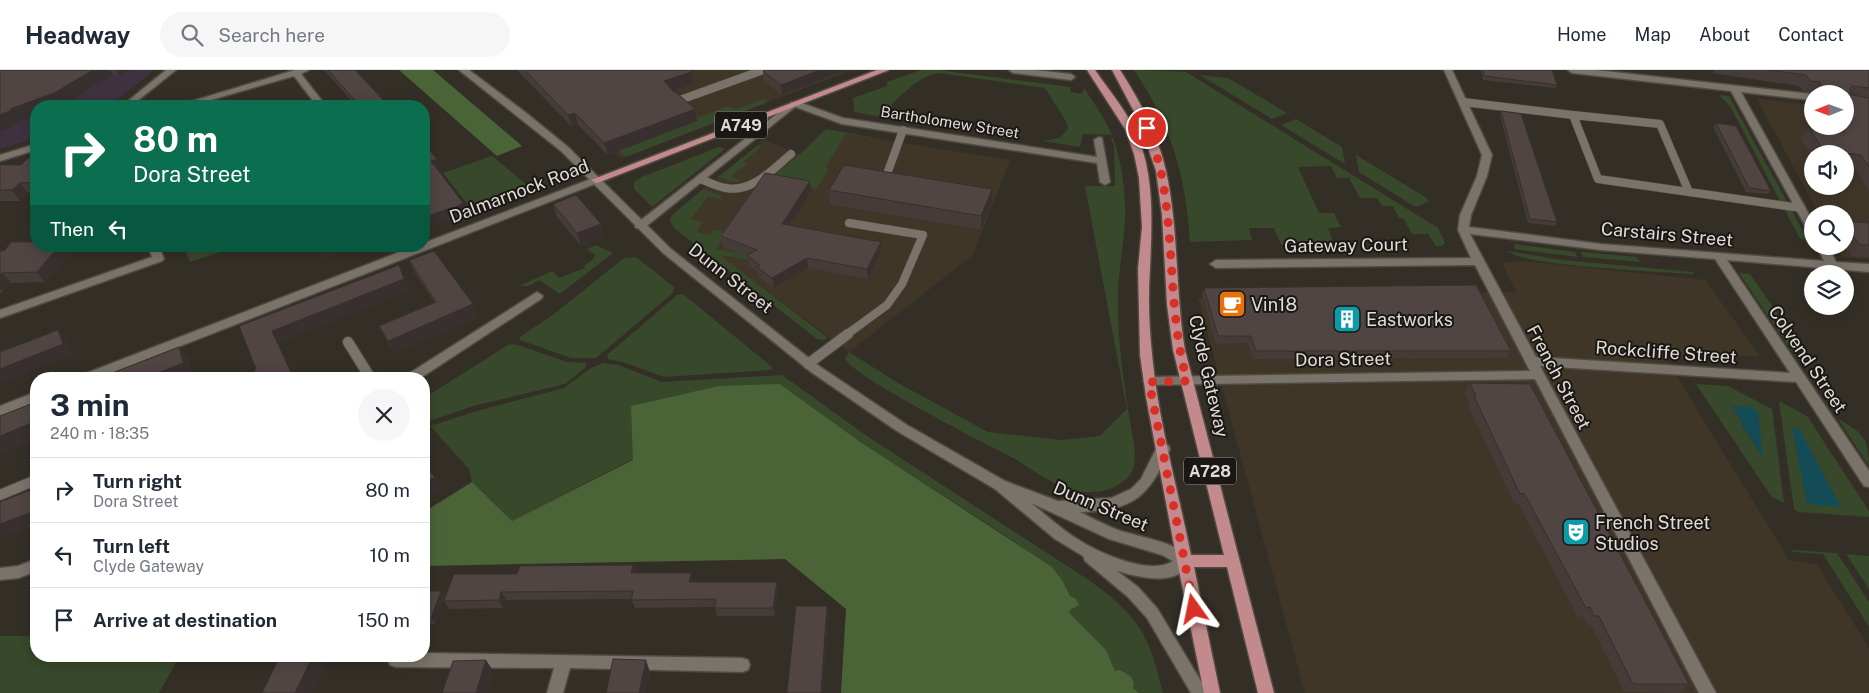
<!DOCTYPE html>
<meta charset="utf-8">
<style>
body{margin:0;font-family:"Public Sans",sans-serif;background:#f6f6f7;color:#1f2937;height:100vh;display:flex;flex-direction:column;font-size:19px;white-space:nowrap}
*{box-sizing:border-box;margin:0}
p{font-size:16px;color:#747a83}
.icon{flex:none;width:28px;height:28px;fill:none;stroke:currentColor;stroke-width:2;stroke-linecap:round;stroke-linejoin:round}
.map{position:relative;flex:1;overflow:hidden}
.sheet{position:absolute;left:30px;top:302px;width:400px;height:290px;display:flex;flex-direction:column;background:#fff;border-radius:20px;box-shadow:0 2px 12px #0003}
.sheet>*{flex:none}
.hud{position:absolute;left:30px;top:30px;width:400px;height:152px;border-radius:20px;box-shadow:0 2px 12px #0003;background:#0b6e4f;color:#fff;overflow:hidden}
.needle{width:32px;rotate:269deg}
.tools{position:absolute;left:1804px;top:15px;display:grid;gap:10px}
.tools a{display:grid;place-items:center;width:50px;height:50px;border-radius:50%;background:#fff;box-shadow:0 2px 12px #0003;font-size:25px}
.pin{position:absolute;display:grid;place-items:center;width:42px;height:42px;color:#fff;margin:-21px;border:2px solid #fff;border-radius:50%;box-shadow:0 1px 5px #0007}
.me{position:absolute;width:55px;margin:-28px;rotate:348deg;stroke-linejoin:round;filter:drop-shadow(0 0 4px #0008)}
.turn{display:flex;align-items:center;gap:18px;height:105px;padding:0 20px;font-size:22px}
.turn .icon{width:65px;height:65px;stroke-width:2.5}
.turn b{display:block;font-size:35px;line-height:42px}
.then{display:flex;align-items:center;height:48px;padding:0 20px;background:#0003;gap:10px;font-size:19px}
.round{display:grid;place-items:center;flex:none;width:52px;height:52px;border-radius:26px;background:#f6f6f7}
.headline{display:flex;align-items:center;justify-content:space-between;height:85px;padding:0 20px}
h1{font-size:30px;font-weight:700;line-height:38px}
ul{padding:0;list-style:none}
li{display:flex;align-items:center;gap:15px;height:65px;padding:0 20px;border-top:1px solid #e0e1e3}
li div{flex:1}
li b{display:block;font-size:19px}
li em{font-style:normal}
header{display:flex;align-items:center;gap:30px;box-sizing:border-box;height:70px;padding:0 25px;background:#fff;border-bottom:1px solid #e0e1e3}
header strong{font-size:24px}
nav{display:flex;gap:28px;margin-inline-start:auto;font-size:18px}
.search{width:350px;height:45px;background:#f6f6f7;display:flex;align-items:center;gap:12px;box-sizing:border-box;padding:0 18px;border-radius:28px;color:#747a83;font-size:19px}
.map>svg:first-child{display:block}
</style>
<header>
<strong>Headway</strong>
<div class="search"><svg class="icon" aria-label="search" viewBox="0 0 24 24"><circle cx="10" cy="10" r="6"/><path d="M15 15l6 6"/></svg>Search here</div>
<nav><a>Home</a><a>Map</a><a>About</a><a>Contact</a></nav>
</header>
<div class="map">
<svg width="1869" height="623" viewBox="0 0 1869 623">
<rect width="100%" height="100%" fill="#342f26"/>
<!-- built -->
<path fill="#403628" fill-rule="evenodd" d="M520,0H852L623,88L606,80Z
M1757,29L1812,35V56H1845L1869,42V189L1842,187L1836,176H1845V144H1819ZM1812,84H1845V116H1812Z
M846,64L1010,90L973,185L849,282L719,185L674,143L764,70L799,84Z
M1521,191L1705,210L1760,286L1666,289L1789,490L1817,495L1869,578V623H1305L1198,228L1516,222L1502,193Z"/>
<!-- education -->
<path fill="#3e3241" d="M0,0H154L109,36H36V68L0,79Z"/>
<!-- green -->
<path fill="#37482b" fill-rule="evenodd" d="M921,0H938L1071,17L1070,22L1082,24L1084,18L1102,45L1112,65L1083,64L1080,77L1043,71L1059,68L1068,59L1067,53L1045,18L939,3C923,4 903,23 892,34V42L901,48L900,50L854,42L853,28L887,16V12Z
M1134,0L1186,2L1438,158L1445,173L1442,176H1436L1428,164H1412L1403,148H1399L1393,136H1382L1377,128H1360L1349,108H1337L1331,96L1298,97L1319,143H1334L1341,157L1328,158L1334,175L1331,179L1291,180L1281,174L1274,158H1249L1252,170L1190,172C1186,106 1171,55 1134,0Z
M1200,5L1228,8L1287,43L1272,49Z
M1719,25L1729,26L1808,170L1800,169L1730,36Z
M764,29L768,32L626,87L619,80L726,36L735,39Z
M1296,49L1342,77L1345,94L1281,55Z
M826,59L892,71L846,64L825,98L829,99L816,119L766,111L799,85Z
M1111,68H1113C1122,94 1126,122 1125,150C1124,174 1119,197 1118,221C1117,267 1123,312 1131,357C1134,378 1142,400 1120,414C1106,423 1088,424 1072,420C1051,414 1032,399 1013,388C990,376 849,305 845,288L849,282L898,313L988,362L1061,370L1100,366L1127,339L1085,116H1115L1114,76Z
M758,75L761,77L743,92L747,94L731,106L742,111L732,112L718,107Z
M719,77L725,79L652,137L634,119V112L642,107Z
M1356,85L1427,128L1429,131L1419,136H1414L1359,102Z
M492,86L526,114L469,136L443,103Z
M703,119L722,126L720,129L708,126L691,149L703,152L696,162L710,165L714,160L727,162L716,179L773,190L770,193L720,185L828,268L822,270L817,269L674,158L670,151L671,146Z
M1515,174L1575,182L1577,187L1514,179Z
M596,175L613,183L560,224L539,210L528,216H519L552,201L559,208L585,198L584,196L593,189L595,185L587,179Z
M184,176H239L190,192Z
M1508,181L1562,190L1693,202V204C1665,202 1521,196 1508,181Z
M1581,182L1637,187L1640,192L1583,187Z
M636,187L674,217L673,223L596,288H571L520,270V267L554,244L624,188Z
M1739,203L1750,204L1810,291L1798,290Z
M683,224L772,297L771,300L664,307L623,292L608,289L607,285L677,225Z
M515,274L567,292L586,293V297L565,314L473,336L424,353V328L508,275Z
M603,293L618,295L662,312L782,305L867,366L1087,509C1138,545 1149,563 1163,623H1139L1115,602L1106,580L1069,543L1071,539L1070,526L1058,504L1015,472L859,371L780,314L512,451L472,412L469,399L431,357L424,362V358L477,341L564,318L591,298Z
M1696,314L1728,316L1772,339L1784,433L1771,426ZM1758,342L1762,387L1746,360L1742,357Z
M1779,331L1807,346L1869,441V447L1799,442L1794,439Z
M1838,349C1862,362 1869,368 1869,396Z
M1792,480L1837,483L1869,532V557L1823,484L1793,482Z
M1846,484L1869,486V519Z
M0,566H36V586H245L242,590L176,592L159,623H0Z"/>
<!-- forest -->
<path fill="#4a6438" d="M399,0H433L522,76L497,86Z
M780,314L859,371L1052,497L1062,510L1070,526L1076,529L1079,535L1071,539L1069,543L1106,580L1115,601L1120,600L1130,606L1134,612L1133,618L1139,623H841L846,539L785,489L424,496V442L472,412L512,451L633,390L631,336L719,316Z"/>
<!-- water -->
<path fill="#134c56" d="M1750,335L1758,342L1763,389L1746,360L1741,357L1744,356L1732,336L1749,337Z
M1792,357L1799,359L1841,437L1821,435V437H1819L1817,434H1807Z"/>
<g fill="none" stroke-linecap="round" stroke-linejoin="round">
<!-- service-far1 casing -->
<g stroke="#4f4a43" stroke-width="9">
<path id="service-far1" d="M680,30L763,0
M1463,32L1573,45L1598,109L1801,138
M1573,45L1660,54L1689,122
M887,104L903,60
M700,109C709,112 717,117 726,118C752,123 773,99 791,84
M846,265L887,235L902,214L923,165L849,153"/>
</g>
<!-- service casing -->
<g stroke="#4f4a43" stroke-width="12">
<path id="service" d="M348,272L371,309
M808,294L848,264
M0,425L36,410"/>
</g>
<!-- minor casing -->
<g stroke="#4f4a43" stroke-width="3">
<path id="minor" d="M166,0H176L131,36H122Z
M295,0H309L301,4L326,36H317L294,6L190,36H176Z
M1009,0H1035L1071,4L1075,7L1071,10L1013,3Z
M1444,0H1452L1492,85L1487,106L1471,145L1469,157L1601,174L1824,191L1817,176H1828L1836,192L1869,194V202L1727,190L1869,401V417L1864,416L1796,312L1540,296L1716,623H1699L1535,309L1149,315L1145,314L1143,311L1145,308L1149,307L1530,301L1475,195L1216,198L1210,194L1216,190L1471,188L1458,160L1460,145L1477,106L1482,85ZM1470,164L1601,180L1715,189L1790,303L1536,287Z
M1568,0H1596L1812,24V30L1741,22L1812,150V162L1807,159L1731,21L1572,3Z
M796,31L843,48L1097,87L1094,70L1099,67L1102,68L1110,112L1105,115L1100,112L1097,93L842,54L793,36L791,34Z
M36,74V80L0,91V85Z
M148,176H159L164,189L162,191L0,248V240L152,187Z
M537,222L543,226L541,229L419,309H403L405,306Z
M36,489V501L19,508L0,510V498L18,496Z
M424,583L742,588L748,590L750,595L748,600L742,602L570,598L563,623H547L554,598L396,597L390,595L388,590L390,586H424Z"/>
</g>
<!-- tertiary casing -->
<g stroke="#4f4a43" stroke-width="3">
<path id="tertiary" d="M792,32L795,33V37L644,158H636L635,156L636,154Z
M596,107L601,110L600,112L96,309H77L79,306L415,176H424V173Z
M36,322V332L0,346V336Z"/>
</g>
<!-- secondary casing -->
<g stroke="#4f4a43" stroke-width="3">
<path id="secondary" d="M459,0H469L525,42L568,77L671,179L819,296L907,355L1005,411L1058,431L1111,428L1131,419L1141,409L1158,375H1168L1170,379C1148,428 1134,440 1080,442C1092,448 1105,455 1118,460C1137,467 1182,472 1191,491C1178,518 1139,507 1117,501L1138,517L1157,538L1208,623H1191L1147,548L1128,527L1085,491L1083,486L1055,469L995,419L897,361L811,302L663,183L561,81ZM1031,433L1109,469L1162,485L1173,491C1149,507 1095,481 1074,467C1059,457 1045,444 1031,433Z"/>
</g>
<!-- primary casing -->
<g stroke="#4f4a43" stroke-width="3">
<path id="primary" d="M877,0H889L600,112L596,113L591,110Z
M1087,0H1095C1108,19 1125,39 1135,60C1155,103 1152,152 1150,198C1148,226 1149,256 1152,284C1158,350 1178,420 1191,485H1224L1173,280L1167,235L1162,145L1156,101L1138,49L1112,0H1120C1140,31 1158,65 1166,101C1179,160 1175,221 1185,280L1274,623H1258L1227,497H1194L1220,623H1204L1177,491L1146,327L1140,285L1138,199L1142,157L1139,108L1134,84L1125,59Z"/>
</g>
<!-- service-far1 -->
<use href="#service-far1" stroke="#797369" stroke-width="8"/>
<!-- service -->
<use href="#service" stroke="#797369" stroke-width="10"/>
<!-- minor -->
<use href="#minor" fill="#797369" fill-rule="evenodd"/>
<!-- tertiary -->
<use href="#tertiary" fill="#797369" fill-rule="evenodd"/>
<!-- secondary -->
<use href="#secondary" fill="#797369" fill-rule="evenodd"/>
<!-- primary -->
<use href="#primary" fill="#c28a8c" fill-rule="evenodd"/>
</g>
<!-- wall -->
<path fill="#453b39" d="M0,0H131L119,6L113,5L60,36H36L20,52L21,53L0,62Z
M324,0H355L389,36H356Z
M517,0H689L691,2L694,13L673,21L697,51L608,85L578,55L572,57Z
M766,0H846L782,25L764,11L763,1Z
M1481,0H1552L1557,15L1556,18L1483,10Z
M1714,0H1869V120L1853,96L1845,95V84H1812V86L1801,68L1809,57L1829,60L1826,56H1845V24H1813V23L1803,21L1799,16L1712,3Z
M1812,28V35L1810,32Z
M1501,41L1557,152L1555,156L1528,153L1500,45Z
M1716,53L1771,121L1768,124L1746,122L1713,57Z
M424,74L442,99L438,100L467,143L456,150L455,148L432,156L424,145Z
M36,88V123H28L20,131H0V95H21Z
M810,111L811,121L789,156L881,172V182L868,209L808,198L774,218L759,207L758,202L749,195L747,186L723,177L721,166Z
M992,119V133L981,160L830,134L829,120Z
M553,134L604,167L581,176L557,147Z
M1845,151L1869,153V187L1851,186L1844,176H1845Z
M36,176H68L72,182L45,212L11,213L3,222L0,223V181Z
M409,190L478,247L394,283L379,256L435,233L415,203Z
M1204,218L1511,281L1507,288L1253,289L1248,273L1216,274L1202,225Z
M1470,313L1689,614L1679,623L1624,622L1591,555H1587L1582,546L1578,547L1518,433H1514L1468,336L1470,333L1464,323Z
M636,503L693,512H777L778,521L775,546H717L715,537L635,538L631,529L506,530L503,538L449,539L444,531L436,554H424V521L445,527Z"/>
<!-- shaded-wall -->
<path fill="#38302e" d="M93,0H110L113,5L62,35L60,36H36V45L20,52L21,53L0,62V45L10,39Z
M116,0H131L119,6Z
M820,0H846L782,25L781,15Z
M691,2L694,13L667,23L664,11Z
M695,39L697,51L608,85L604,73Z
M575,43L578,55L572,57L568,45Z
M437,89L442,99L436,102L431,91Z
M810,111L811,121L783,165L782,154Z
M20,113L28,123L20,131L12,120Z
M992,119V133L981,160V146Z
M463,133L467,143L456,150L452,139Z
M450,138L455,148L432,156L428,146Z
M601,154L604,167L581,176L577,163Z
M881,172V182L868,209L867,199Z
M59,176H68L72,182L45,212L37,202Z
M324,176H350L351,179L326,188L320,178Z
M807,188L808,198L774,218L772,208Z
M399,195L410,221L279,273L296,309H294L272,261Z
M2,203L11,213L3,222L0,219V205Z
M473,234L478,247L394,283L388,271Z
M58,260L67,270L72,285L0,313V299Z
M179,277L189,290L193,307L188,309H144Z
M36,351V370L0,384V366Z
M435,407L442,420L424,432V414Z
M33,419L36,422V455L0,469V454Z
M633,495L636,503H631Z
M691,503L693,511L689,512Z
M777,512L778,521L775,546L773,538Z
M441,521L446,527L436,554L431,548Z
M501,522L506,530L503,538L499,530Z
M827,536L829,548L823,623H821Z
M313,586H329L312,623H295Z
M486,590L494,602L487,623H476Z
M646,590L650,602L646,623H639Z"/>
<!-- building -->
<path fill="#504542" stroke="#38302e" d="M0,0H93L54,23L10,39L12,40L0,45Z
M328,0H355L389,36H360Z
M525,0H689L691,2L664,11L674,22L678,24L695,39L604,73L575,43L568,45Z
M766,0H820L781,15L763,1Z
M1483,0H1552L1557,15L1484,6Z
M1768,0H1869V18L1853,16L1850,18L1851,24L1852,25L1869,28V97L1861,85L1823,80L1809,57L1845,62L1841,56H1845V24H1819L1817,21L1821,20L1820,12L1810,11L1806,5Z
M1501,41L1521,44L1557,152L1530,149Z
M1716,53L1736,56L1771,121L1749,118Z
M424,74L437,89L431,91L463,133L452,139L450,138L428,146L424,141Z
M28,88H36V112L20,113L12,120H0V95H21Z
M844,95L992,119L981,146L829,120Z
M765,103L810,111L782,154L881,172L867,199L807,188L772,208L757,197L760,195L747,185L757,180L721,166Z
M576,125L601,154L577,163L553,134Z
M1845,151L1869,153V175H1860L1845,156Z
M11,172H36V176H59L37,202L2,203L0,205V181H4Z
M434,181L473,234L388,271L379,256L436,232L409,190Z
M399,195L404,209L272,261L294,309H257L254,300L256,299L239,256Z
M1476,215L1511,281H1256L1251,266H1218L1204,218Z
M58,260L63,274L0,299V282Z
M179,277L183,293L144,309H97Z
M1470,313L1530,314L1689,614H1633L1599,546H1594L1590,537L1586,538L1524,423L1520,424L1474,326H1476Z
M36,332V351L0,366V346Z
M424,395L435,407L424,414Z
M33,419L35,441L0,454V432Z
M633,495L631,503H691L689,512H777L773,538H715L716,529L631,530L633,521L501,522L499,530L444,531L454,504H517L520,496Z
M424,521H441L431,548H424Z
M796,536H827L821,623H787Z
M280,586H313L295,623H262Z
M613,589L646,590L639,623H606Z
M486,590L476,623H442L453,591Z"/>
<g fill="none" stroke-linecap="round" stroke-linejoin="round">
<!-- route -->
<path stroke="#d93025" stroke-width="9" stroke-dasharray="0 16.2" d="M1147,58C1152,73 1158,87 1161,102C1175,172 1168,241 1187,311L1149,312L1194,539"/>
</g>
<!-- icons -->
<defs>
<g id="cafe-square" transform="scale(1.4375)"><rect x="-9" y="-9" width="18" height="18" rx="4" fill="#e8710a" stroke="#1a1714"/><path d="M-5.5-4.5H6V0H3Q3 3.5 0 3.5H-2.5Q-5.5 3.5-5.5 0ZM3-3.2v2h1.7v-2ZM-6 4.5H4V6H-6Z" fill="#fff"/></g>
<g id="building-square" transform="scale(1.4375)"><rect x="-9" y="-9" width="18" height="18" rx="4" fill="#0f9aa8" stroke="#1a1714"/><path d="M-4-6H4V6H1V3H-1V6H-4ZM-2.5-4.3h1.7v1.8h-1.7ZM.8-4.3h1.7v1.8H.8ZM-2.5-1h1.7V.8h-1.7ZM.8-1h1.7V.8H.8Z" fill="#fff"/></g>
<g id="theatre-square" transform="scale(1.4375)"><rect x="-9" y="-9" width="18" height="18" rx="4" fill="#0f9aa8" stroke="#1a1714"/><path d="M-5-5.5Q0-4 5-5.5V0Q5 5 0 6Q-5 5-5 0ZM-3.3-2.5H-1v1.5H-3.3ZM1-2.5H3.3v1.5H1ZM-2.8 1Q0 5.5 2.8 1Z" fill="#fff"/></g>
</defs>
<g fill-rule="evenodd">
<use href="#cafe-square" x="1232" y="234"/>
<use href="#building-square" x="1347" y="249"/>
<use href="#theatre-square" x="1576" y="462"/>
</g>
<g text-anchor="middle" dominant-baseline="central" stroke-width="4" stroke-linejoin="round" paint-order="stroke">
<!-- far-street labels -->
<g font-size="15" fill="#e0dcd7" stroke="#1a1714">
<text transform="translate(950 52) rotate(9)">Bartholomew Street</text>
</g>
<!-- shield labels -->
<g fill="#1a1714" stroke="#a5a19c" stroke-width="1">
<rect x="715" y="41.5" width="52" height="27" rx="4"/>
<rect x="1184" y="387.5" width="52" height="27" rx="4"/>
</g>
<g font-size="16" font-weight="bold" fill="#e0dcd7">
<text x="741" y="55">A749</text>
<text x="1210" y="401">A728</text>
</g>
<!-- street labels -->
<g font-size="18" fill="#e0dcd7" stroke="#1a1714">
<text transform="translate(519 121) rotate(-21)">Dalmarnock Road</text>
<text transform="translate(1667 164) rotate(5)">Carstairs Street</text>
<text transform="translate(1346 175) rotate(-1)">Gateway Court</text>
<text transform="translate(731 208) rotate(38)">Dunn Street</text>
<text transform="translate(1666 282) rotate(4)">Rockcliffe Street</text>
<text transform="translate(1343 289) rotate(-1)">Dora Street</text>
<text transform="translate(1808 289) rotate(56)">Colvend Street</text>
<text transform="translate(1209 306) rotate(77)">Clyde Gateway</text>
<text transform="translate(1559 307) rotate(62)">French Street</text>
<text transform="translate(1101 436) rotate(23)">Dunn Street</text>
</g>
<!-- poi labels -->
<g font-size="18" fill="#e0dcd7" stroke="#1a1714" text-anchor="start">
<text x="1251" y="234">Vin18</text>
<text x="1366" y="249">Eastworks</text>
<text x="1595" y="452">French Street<tspan x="1595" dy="21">Studios</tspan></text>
</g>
</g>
</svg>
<div class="tools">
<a><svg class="needle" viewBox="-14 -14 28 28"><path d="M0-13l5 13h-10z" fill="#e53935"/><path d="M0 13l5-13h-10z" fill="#747a83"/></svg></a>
<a><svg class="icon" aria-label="sound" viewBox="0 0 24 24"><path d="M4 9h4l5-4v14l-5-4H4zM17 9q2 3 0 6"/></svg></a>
<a><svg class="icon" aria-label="search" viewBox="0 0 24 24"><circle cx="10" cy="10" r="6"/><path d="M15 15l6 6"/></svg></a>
<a><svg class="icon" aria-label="layers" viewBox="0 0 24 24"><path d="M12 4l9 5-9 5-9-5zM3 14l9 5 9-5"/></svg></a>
</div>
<div class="pin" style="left:1147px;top:58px;background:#d93025"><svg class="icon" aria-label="arrive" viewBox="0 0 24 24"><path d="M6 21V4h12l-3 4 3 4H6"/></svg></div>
<svg class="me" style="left:1194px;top:539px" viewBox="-20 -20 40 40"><path d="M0-17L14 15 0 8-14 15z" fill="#d93025" stroke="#fff" stroke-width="4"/></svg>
<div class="hud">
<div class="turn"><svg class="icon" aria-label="right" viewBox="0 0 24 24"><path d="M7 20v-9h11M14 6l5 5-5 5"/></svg><div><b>80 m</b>Dora Street</div></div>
<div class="then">Then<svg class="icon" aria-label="left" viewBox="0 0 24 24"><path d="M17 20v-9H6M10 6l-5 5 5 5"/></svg></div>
</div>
<section class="sheet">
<div class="headline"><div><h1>3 min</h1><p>240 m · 18:35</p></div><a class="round"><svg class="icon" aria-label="close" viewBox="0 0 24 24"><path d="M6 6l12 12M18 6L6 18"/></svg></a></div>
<ul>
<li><svg class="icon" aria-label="right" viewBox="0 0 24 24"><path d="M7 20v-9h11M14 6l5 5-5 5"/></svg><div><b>Turn right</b><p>Dora Street</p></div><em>80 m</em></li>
<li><svg class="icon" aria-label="left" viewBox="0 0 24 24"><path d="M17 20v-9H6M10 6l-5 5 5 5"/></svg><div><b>Turn left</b><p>Clyde Gateway</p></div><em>10 m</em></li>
<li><svg class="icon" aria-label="arrive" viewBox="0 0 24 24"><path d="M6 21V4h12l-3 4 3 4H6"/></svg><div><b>Arrive at destination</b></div><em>150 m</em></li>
</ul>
</section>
</div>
